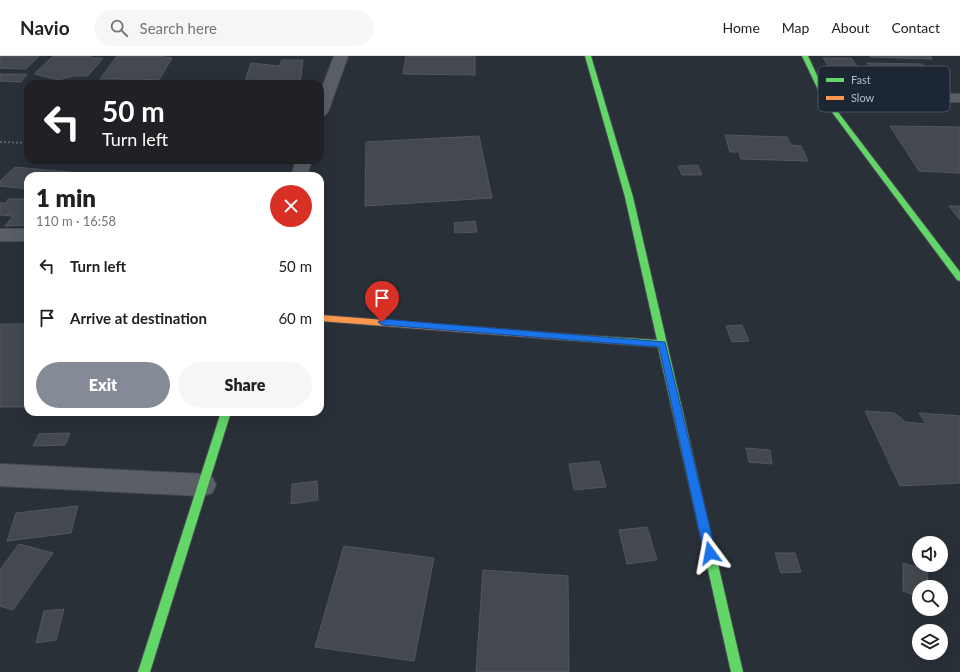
<!DOCTYPE html>
<meta charset="utf-8">
<style>
body{margin:0;font-family:Lato,sans-serif;background:#f6f6f6;color:#202124;height:100vh;display:flex;flex-direction:column;font-size:15px;white-space:nowrap}
*{box-sizing:border-box;margin:0}
p{font-size:13px;color:#757577}
.icon{flex:none;width:22px;height:22px;fill:none;stroke:currentColor;stroke-width:2;stroke-linecap:round;stroke-linejoin:round}
.map{position:relative;flex:1;overflow:hidden}
.side{position:absolute;left:24px;top:116px;width:300px;height:244px;display:flex;flex-direction:column;background:#fff;border-radius:12px;box-shadow:0 4px 16px #0002}
.side>*{flex:none}
.banner{position:absolute;left:24px;top:24px;width:300px;height:84px;border-radius:12px;box-shadow:0 4px 16px #0002;background:#202124;color:#fff;overflow:hidden}
.buttons{position:absolute;left:912px;top:480px;display:grid;gap:8px}
.buttons a{display:grid;place-items:center;width:36px;height:36px;border-radius:50%;background:#fff;box-shadow:0 4px 16px #0002;font-size:20px}
.pin{position:absolute;display:grid;place-items:center;width:34px;height:34px;color:#fff;margin:-41px -17px;border-radius:50% 50% 50% 0;rotate:-45deg;box-shadow:0 0 4px #0007}
.pin .icon{rotate:45deg}
.me{position:absolute;width:44px;margin:-22px;rotate:347deg;stroke-linejoin:round;filter:drop-shadow(0 0 3px #0008)}
.turn{display:flex;align-items:center;gap:14px;height:84px;padding:0 12px;font-size:18px}
.turn .icon{width:52px;height:52px;stroke-width:2.5}
.turn b{display:block;font-size:28px;line-height:34px}
.round{display:grid;place-items:center;flex:none;width:42px;height:42px;border-radius:21px;background:#f6f6f6}
.head{display:flex;align-items:center;justify-content:space-between;height:68px;padding:0 12px}
h1{font-size:24px;font-weight:800;line-height:30px}
.action{display:flex;gap:8px;margin-top:auto;padding:8px 12px}
.action a{flex:1;height:46px;border-radius:24px;background:#848b96;color:#fff;font-size:16px;font-weight:800;line-height:46px;text-align:center}
.action a+a{background:#f6f6f6;color:#202124}
ul{padding:0;list-style:none}
li{display:flex;align-items:center;gap:12px;height:52px;padding:0 12px}
li div{flex:1}
li b{display:block;font-size:15px}
li em{font-style:normal}
header{display:flex;align-items:center;gap:24px;box-sizing:border-box;height:56px;padding:0 20px;background:#fff;border-bottom:1px solid #e0e0e0}
header strong{font-size:19px}
nav{display:flex;gap:22px;margin-inline-start:auto;font-size:14px}
.search{width:280px;height:36px;background:#f6f6f6;display:flex;align-items:center;gap:10px;box-sizing:border-box;padding:0 14px;border-radius:22px;color:#757577;font-size:15px}
.map>svg:first-child{display:block}
</style>
<header>
<strong>Navio</strong>
<div class="search"><svg class="icon" aria-label="search" viewBox="0 0 24 24"><circle cx="10" cy="10" r="6"/><path d="M15 15l6 6"/></svg>Search here</div>
<nav><a>Home</a><a>Map</a><a>About</a><a>Contact</a></nav>
</header>
<div class="map">
<svg width="960" height="616" viewBox="0 0 960 616">
<rect width="100%" height="100%" fill="#2a3038"/>
<!-- building -->
<path fill="#444950" stroke="#52575f" d="M0,0H39L26,13L0,12Z
M56,0H91V2H103L88,20H73L59,24L34,18L52,1Z
M117,0H159L172,2L159,24L137,23L135,28H116L121,23H100Z
M406,0H475V19L403,18Z
M870,0H930L932,3L870,1Z
M823,2H851L870,27H841Z
M282,4H303L300,28H244L251,7L279,10Z
M867,7L922,8L941,31L883,30Z
M0,18H27L21,26L0,25Z
M890,70L960,71V117L919,115Z
M725,79L787,81L791,89L801,90L808,105L741,103L739,96H730Z
M479,80L492,142L365,150L366,86Z
M698,109L702,119H682L678,110Z
M15,111L80,117L77,120H28V133L0,130V125Z
M8,143H28V169L5,170L13,160L0,159V147H6Z
M949,150H960V164Z
M475,165L477,176L455,177L454,167Z
M0,268H28V347L26,351H0Z
M742,269L749,285L732,286L726,270Z
M865,355L894,357L906,366L926,368L919,357L960,360V427L900,430Z
M70,377L65,389L33,390L39,378Z
M746,392L770,394L772,408L749,406Z
M599,405L606,431L574,434L569,408Z
M317,425L318,444L291,448L292,428Z
M78,450L71,477L7,485L16,457Z
M647,471L657,504L627,508L619,474Z
M19,488L53,497L13,554L0,550V514Z
M344,490L434,502L414,605L315,591Z
M775,497H795L801,516L781,517Z
M903,507L927,514L928,531H919V541L903,535Z
M483,514L568,520L569,616H476Z
M64,553L56,584L36,587L44,555Z"/>
<g fill="none" stroke-linecap="round" stroke-linejoin="round">
<!-- street casing -->
<g stroke="#484c53" stroke-width="2">
<path id="street" d="M334,0H348L328,56L325,59L320,61V37Z
M960,38V46L825,47L820,46L818,43L820,40L825,39Z
M296,104H312L307,120H291Z
M0,173H28V185H0Z
M0,408L203,418L212,421L216,429L212,437L203,440L0,430Z"/>
</g>
<!-- fast casing -->
<g stroke="#484c53" stroke-width="2">
<path id="fast" d="M585,0H591L633,141L743,616H731L658,291L565,284L561,281L565,278L657,284L625,141Z
M802,0H808L828,43L960,216V225L957,224L823,44Z
M221,356H231L150,616H138Z"/>
</g>
<!-- slow casing -->
<g stroke="#484c53" stroke-width="2">
<path id="slow" d="M320,259L565,278L569,281L565,284L320,265Z"/>
</g>
<!-- path -->
<path stroke="#5d636a" stroke-width="2" stroke-dasharray="2 2" stroke-linecap="butt" d="M0,86L28,87"/>
<!-- street -->
<use href="#street" fill="#5a5e66" fill-rule="evenodd"/>
<!-- fast -->
<use href="#fast" fill="#63d668" fill-rule="evenodd"/>
<!-- slow -->
<use href="#slow" fill="#ff974d" fill-rule="evenodd"/>
</g>
<!-- route -->
<path fill="#1a73e8" stroke="#114b97" d="M382,263L665,286L716,497L714,500L710,502L706,500L704,497L659,291L382,269L378,266Z"/>
<!-- legend -->
<rect x="818" y="10" width="132" height="46" rx="6" fill="#1d2633" stroke="#4a5360" stroke-width="1"/>
<rect x="826" y="22" width="18" height="4" fill="#63d668"/>
<rect x="826" y="40" width="18" height="4" fill="#ff974d"/>
<g font-size="11" fill="#b4bcc9">
<text x="851" y="28">Fast</text>
<text x="851" y="46">Slow</text>
</g>
</svg>
<div class="buttons">
<a><svg class="icon" aria-label="sound" viewBox="0 0 24 24"><path d="M4 9h4l5-4v14l-5-4H4zM17 9q2 3 0 6"/></svg></a>
<a><svg class="icon" aria-label="search" viewBox="0 0 24 24"><circle cx="10" cy="10" r="6"/><path d="M15 15l6 6"/></svg></a>
<a><svg class="icon" aria-label="layers" viewBox="0 0 24 24"><path d="M12 4l9 5-9 5-9-5zM3 14l9 5 9-5"/></svg></a>
</div>
<div class="pin" style="left:382px;top:266px;background:#d93025"><svg class="icon" aria-label="arrive" viewBox="0 0 24 24"><path d="M6 21V4h12l-3 4 3 4H6"/></svg></div>
<svg class="me" style="left:710px;top:497px" viewBox="-20 -20 40 40"><path d="M0-17L14 15 0 8-14 15z" fill="#1a73e8" stroke="#fff" stroke-width="4"/></svg>
<div class="banner">
<div class="turn"><svg class="icon" aria-label="left" viewBox="0 0 24 24"><path d="M17 20v-9H6M10 6l-5 5 5 5"/></svg><div><b>50 m</b>Turn left</div></div>
</div>
<section class="side">
<div class="head"><div><h1>1 min</h1><p>110 m · 16:58</p></div><a class="round" style="background:#d93025;color:#fff"><svg class="icon" aria-label="close" viewBox="0 0 24 24"><path d="M6 6l12 12M18 6L6 18"/></svg></a></div>
<ul>
<li><svg class="icon" aria-label="left" viewBox="0 0 24 24"><path d="M17 20v-9H6M10 6l-5 5 5 5"/></svg><div><b>Turn left</b></div><em>50 m</em></li>
<li><svg class="icon" aria-label="arrive" viewBox="0 0 24 24"><path d="M6 21V4h12l-3 4 3 4H6"/></svg><div><b>Arrive at destination</b></div><em>60 m</em></li>
</ul>
<div class="action"><a>Exit</a><a>Share</a></div>
</section>
</div>
